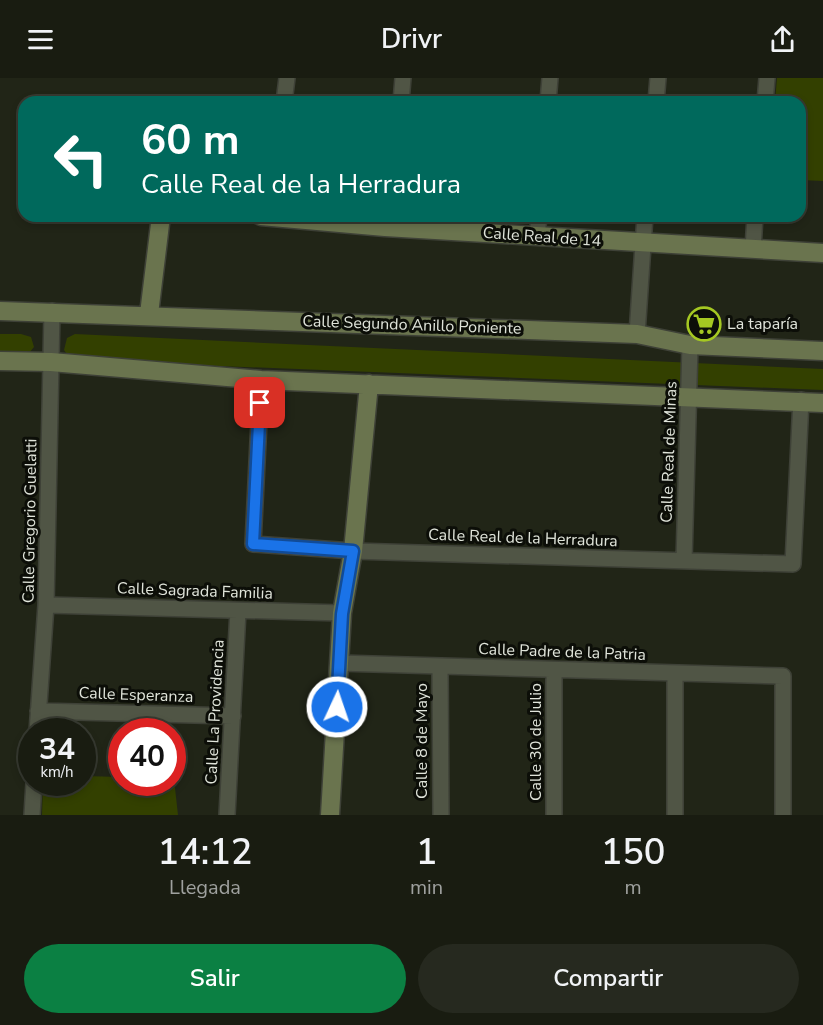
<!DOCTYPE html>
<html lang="es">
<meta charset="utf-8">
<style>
body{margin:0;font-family:"Nunito Sans",sans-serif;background:#26291f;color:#f1f3f6;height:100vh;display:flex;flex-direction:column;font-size:22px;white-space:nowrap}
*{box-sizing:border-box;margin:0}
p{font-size:20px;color:#9fa19f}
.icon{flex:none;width:33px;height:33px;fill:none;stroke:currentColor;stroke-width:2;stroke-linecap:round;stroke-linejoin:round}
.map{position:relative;height:737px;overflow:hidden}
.panel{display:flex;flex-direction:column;background:#191c11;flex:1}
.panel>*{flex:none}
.hud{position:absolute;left:18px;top:18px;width:788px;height:126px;border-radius:18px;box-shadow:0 3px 9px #0003,0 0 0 2px #373a31;background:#00695c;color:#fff;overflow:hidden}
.speed{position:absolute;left:18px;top:640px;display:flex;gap:12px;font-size:30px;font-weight:700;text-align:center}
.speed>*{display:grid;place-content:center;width:78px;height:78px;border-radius:50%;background:#191c11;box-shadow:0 3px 9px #0003,0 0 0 2px #373a31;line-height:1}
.speed small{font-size:15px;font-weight:400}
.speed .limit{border:9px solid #d22;background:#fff;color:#111}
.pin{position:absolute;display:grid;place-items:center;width:51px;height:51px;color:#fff;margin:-26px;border-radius:12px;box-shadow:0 3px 9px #0006}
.me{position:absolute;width:66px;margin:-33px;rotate:3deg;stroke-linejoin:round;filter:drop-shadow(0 0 4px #0008)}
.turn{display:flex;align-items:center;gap:21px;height:126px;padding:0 24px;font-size:27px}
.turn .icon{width:78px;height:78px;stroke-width:2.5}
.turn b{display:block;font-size:42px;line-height:51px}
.eta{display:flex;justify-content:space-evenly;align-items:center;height:102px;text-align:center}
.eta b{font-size:36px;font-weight:600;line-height:42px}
.cta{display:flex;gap:12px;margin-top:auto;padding:12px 24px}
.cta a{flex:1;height:69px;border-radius:36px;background:#0b8043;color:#fff;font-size:24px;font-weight:600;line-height:69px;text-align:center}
.cta a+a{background:#26291f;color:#f1f3f6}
header{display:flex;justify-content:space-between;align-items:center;height:78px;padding:0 24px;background:#191c11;font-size:27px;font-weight:600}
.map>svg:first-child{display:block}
</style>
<header><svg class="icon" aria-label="menu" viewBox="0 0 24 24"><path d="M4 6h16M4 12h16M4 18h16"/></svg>Drivr<svg class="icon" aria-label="share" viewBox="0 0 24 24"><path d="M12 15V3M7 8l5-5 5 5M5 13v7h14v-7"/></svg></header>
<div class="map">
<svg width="823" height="737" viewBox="0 0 823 737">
<rect width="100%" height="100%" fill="#212517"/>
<!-- green -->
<path fill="#334000" d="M777,0H823V103L800,102V24H775Z
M0,256H21L31,259L34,269L29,275L0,276Z
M75,256L823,291V312L71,282L64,272L67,260Z
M83,698L121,699L122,705H172L174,701L178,737H42L43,705H82Z"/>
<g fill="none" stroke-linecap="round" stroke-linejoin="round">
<!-- street casing -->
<g stroke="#3e4137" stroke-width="18">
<path id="street" d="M284,24L287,0
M401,24L403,0
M548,24L550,0
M656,24L658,0
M765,24L767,0
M537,159L539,138
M753,171L755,138
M637,256L645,138
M261,302L253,466L353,473L793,486L801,322
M684,483L690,267
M46,527L342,535
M339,585L783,598V737
M440,588L441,737
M554,592V737
M38,633L233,638
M37,654L46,527L52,233
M32,737L34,705
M227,737L238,533
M675,737V595"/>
</g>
<!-- secondary casing -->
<g stroke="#3e4137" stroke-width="21">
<path id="secondary" d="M261,138L385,149L823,175
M0,233L637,256L690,267L823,273
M149,236L161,138
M0,283L51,284L261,302L823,325
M330,737L342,535L353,473L369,306"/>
</g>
<!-- street -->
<use href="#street" stroke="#505545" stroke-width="15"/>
<!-- secondary -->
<use href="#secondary" stroke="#6a744e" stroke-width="18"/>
</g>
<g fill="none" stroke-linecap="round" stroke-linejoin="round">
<!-- route casing -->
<g stroke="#114b97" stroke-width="15">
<path id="route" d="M260,325L253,466L353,473L342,536L337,629"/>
</g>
<!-- route -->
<use href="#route" stroke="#1a73e8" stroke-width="10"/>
</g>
<!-- icons -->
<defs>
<g id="supermarket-ring" transform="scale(1.725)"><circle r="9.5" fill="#0c0e08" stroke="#a5c822" stroke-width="1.5"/><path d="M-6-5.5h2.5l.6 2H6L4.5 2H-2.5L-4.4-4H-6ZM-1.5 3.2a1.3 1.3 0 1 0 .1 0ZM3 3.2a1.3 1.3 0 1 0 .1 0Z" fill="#a5c822"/></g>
</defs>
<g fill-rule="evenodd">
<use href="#supermarket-ring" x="704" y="246"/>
</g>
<g text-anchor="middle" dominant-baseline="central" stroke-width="6" stroke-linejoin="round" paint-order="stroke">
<!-- street labels -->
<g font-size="16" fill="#e0e4da" stroke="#0c0e08">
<text transform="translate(542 159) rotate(4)">Calle Real de 14</text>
<text transform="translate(412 247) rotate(2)">Calle Segundo Anillo Poniente</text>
<text transform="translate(669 374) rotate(-88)">Calle Real de Minas</text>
<text transform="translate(30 443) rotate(-89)">Calle Gregorio Guelatti</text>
<text transform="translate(523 460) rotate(2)">Calle Real de la Herradura</text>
<text transform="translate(195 513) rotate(2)">Calle Sagrada Familia</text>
<text transform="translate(562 574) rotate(2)">Calle Padre de la Patria</text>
<text transform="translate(136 617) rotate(2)">Calle Esperanza</text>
<text transform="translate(215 634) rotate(-87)">Calle La Providencia</text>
<text transform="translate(422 663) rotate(-90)">Calle 8 de Mayo</text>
<text transform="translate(536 664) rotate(-90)">Calle 30 de Julio</text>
</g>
<!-- poi labels -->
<g font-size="16" fill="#e0e4da" stroke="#0c0e08" text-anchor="start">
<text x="727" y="246">La taparía</text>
</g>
</g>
</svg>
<div class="speed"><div>34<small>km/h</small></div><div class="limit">40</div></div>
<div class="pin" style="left:260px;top:325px;background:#d93025"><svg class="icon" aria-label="arrive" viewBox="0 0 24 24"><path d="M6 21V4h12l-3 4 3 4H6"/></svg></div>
<svg class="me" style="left:337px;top:629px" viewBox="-20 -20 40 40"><circle r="17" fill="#1a73e8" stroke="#fff" stroke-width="3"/><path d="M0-11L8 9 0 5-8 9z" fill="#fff"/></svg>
<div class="hud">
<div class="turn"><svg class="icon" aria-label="left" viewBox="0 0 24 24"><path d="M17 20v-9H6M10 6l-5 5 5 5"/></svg><div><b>60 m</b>Calle Real de la Herradura</div></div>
</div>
</div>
<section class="panel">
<div class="eta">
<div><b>14:12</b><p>Llegada</p></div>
<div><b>1</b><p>min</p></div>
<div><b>150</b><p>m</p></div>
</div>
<div class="cta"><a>Salir</a><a>Compartir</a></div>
</section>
